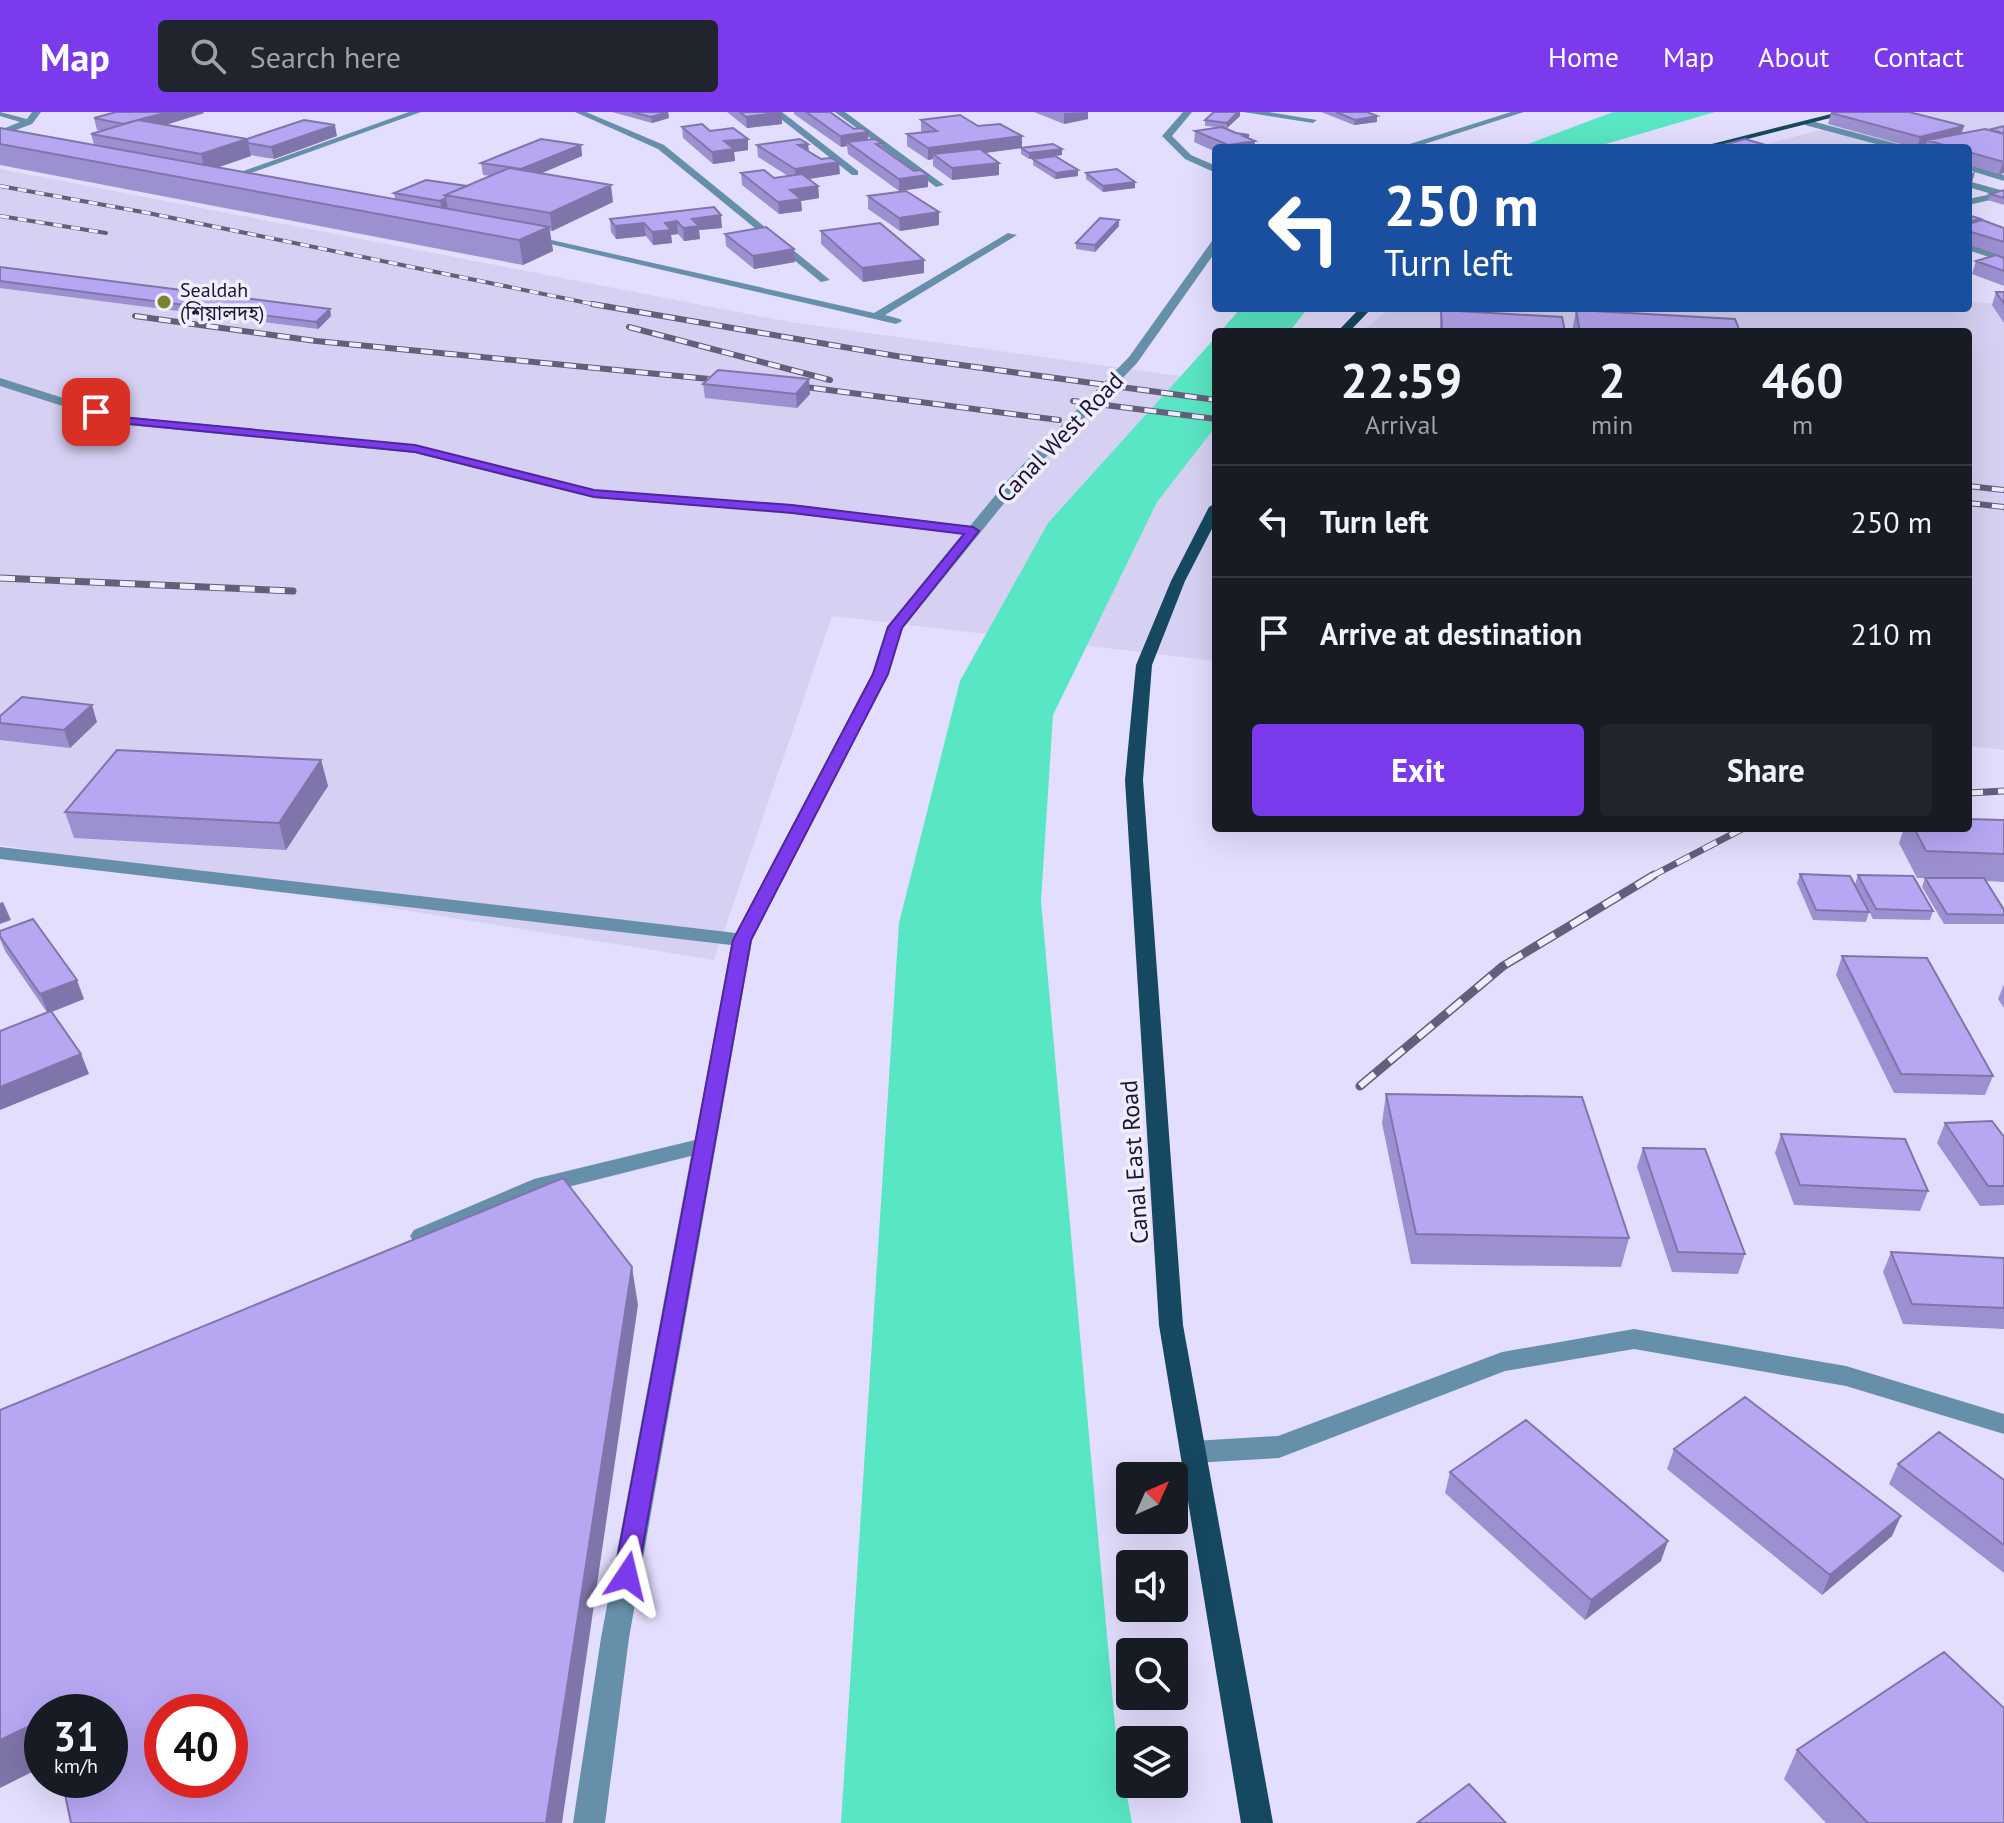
<!DOCTYPE html>
<meta charset="utf-8">
<style>
body{margin:0;font-family:"PT Sans","Noto Sans Bengali",sans-serif;background:#20242c;color:#f1f3f6;height:100vh;display:flex;flex-direction:column;font-size:30px;white-space:nowrap}
*{box-sizing:border-box;margin:0}
p{font-size:26px;color:#9ea1a6}
.icon{flex:none;width:44px;height:44px;fill:none;stroke:currentColor;stroke-width:2;stroke-linecap:round;stroke-linejoin:round}
.map{position:relative;flex:1;overflow:hidden}
.panel{position:absolute;left:1212px;top:216px;width:760px;height:504px;display:flex;flex-direction:column;background:#171b24;border-radius:8px;box-shadow:0 8px 32px #0002}
.panel>*{flex:none}
.banner{position:absolute;left:1212px;top:32px;width:760px;height:168px;border-radius:8px;box-shadow:0 8px 32px #0002;background:#1a4fa0;color:#fff;overflow:hidden}
.needle{width:52px;rotate:45deg}
.controls{position:absolute;left:1116px;top:1350px;display:grid;gap:16px}
.controls a{display:grid;place-items:center;width:72px;height:72px;border-radius:8px;background:#171b24;box-shadow:0 8px 32px #0002;font-size:40px}
.speed{position:absolute;left:24px;top:1582px;display:flex;gap:16px;font-size:40px;font-weight:700;text-align:center}
.speed>*{display:grid;place-content:center;width:104px;height:104px;border-radius:50%;background:#171b24;box-shadow:0 8px 32px #0002;line-height:1}
.speed small{font-size:20px;font-weight:400}
.speed .limit{border:12px solid #d22;background:#fff;color:#111}
.pin{position:absolute;display:grid;place-items:center;width:68px;height:68px;color:#fff;margin:-34px;border-radius:16px;box-shadow:0 4px 12px #0006}
.me{position:absolute;width:88px;margin:-44px;rotate:10deg;stroke-linejoin:round;filter:drop-shadow(0 0 6px #0008)}
.turn{display:flex;align-items:center;gap:28px;height:168px;padding:0 40px;font-size:36px}
.turn .icon{width:104px;height:104px;stroke-width:2.5}
.turn b{display:block;font-size:56px;line-height:68px}
.eta{display:flex;justify-content:space-evenly;align-items:center;height:136px;text-align:center}
.eta b{font-size:48px;font-weight:700;line-height:56px}
.action{display:flex;gap:16px;margin-top:auto;padding:16px 40px}
.action a{flex:1;height:92px;border-radius:8px;background:#7c3aed;color:#fff;font-size:32px;font-weight:700;line-height:92px;text-align:center}
.action a+a{background:#20242c;color:#f1f3f6}
ul{padding:0;list-style:none}
li{display:flex;align-items:center;gap:24px;height:112px;padding:0 40px;border-top:2px solid #363941}
li div{flex:1}
li b{display:block;font-size:30px}
li em{font-style:normal}
header{display:flex;align-items:center;gap:48px;box-sizing:border-box;height:112px;padding:0 40px;background:#7c3aed;color:#fff}
header strong{font-size:38px}
nav{display:flex;gap:44px;margin-inline-start:auto;font-size:28px}
.search{width:560px;height:72px;background:#20242c;display:flex;align-items:center;gap:20px;box-sizing:border-box;padding:0 28px;border-radius:8px;color:#9ea1a6;font-size:30px}
.map>svg:first-child{display:block}
</style>
<header>
<strong>Map</strong>
<div class="search"><svg class="icon" aria-label="search" viewBox="0 0 24 24"><circle cx="10" cy="10" r="6"/><path d="M15 15l6 6"/></svg>Search here</div>
<nav><a>Home</a><a>Map</a><a>About</a><a>Contact</a></nav>
</header>
<div class="map">
<svg width="2004" height="1711" viewBox="0 0 2004 1711">
<rect width="100%" height="100%" fill="#e4defe"/>
<!-- built -->
<path fill="#d6d0f2" d="M1890,0H2004V27L1952,36H1751Z
M0,57L790,210L1216,269V549L832,504L714,848L0,733Z
M1968,190L2004,192V638L1968,634V220H1362L1390,196H1968Z"/>
<!-- water -->
<path fill="#59e6c4" d="M1613,0H1715L1592,36H1517Z
M1241,196H1308L1289,220H1220Z
M1216,225V314L1157,390L1053,603L1041,789L1116,1624L1132,1711H841L899,811L960,569L1048,411Z"/>
<g fill="none" stroke-linecap="round" stroke-linejoin="round">
<!-- minor -->
<path fill="#6690a9" fill-rule="evenodd" d="M0,0L27,7L32,0H41L32,12L0,24V18L20,10L0,4Z
M409,0H421L223,71L215,69Z
M575,0H586L664,33L830,168L821,170L658,37Z
M772,0H782L858,59V63H852Z
M835,0H845L944,73L936,75Z
M1183,0H1192L1172,24L1191,43L1216,54V61L1185,47L1162,24Z
M1243,0H1269L1317,8L1313,11Z
M1511,0H1524L1412,36H1397Z
M1808,8L1905,34L1907,36H1891L1805,13Z
M1968,52L2004,63V69L1968,58Z
M1968,69L2004,79V85L1968,93V87L1992,82L1968,75Z
M1008,121L1017,123L885,203L900,207L902,209L896,212L520,125L525,122L874,201Z
M1216,128V139L1137,251L1018,374L903,516L888,562L752,828L629,1526L605,1711H573L601,1526L691,1044L548,1080L422,1133L414,1130L410,1124L414,1118L534,1067L695,1028L731,833L0,747V735L736,821L872,562L887,515L964,422L792,401L594,386L415,341L119,312L0,274V266L120,304L415,333L594,378L792,393L970,414L1008,368L1129,245L1212,129Z
M1968,132L2004,143V150L1968,138Z
M1634,1217L1846,1254L2004,1302V1322L1846,1274L1634,1237L1505,1259L1279,1346L1193,1351L1184,1348L1180,1340L1184,1332L1193,1329L1278,1324L1502,1240Z"/>
<!-- major -->
<path fill="#164861" fill-rule="evenodd" d="M1839,0H1854L1712,36H1696Z
M1360,196H1372L1349,220H1337Z
M1216,391V409L1185,469L1152,553L1143,668L1183,1213L1273,1711H1241L1159,1213L1125,668L1136,553L1171,469L1209,395Z"/>
<!-- rail-far3 casing -->
<g stroke="#655e7b" stroke-width="4">
<path id="rail-far3" d="M0,74L148,101L602,194
M0,104L106,121"/>
</g>
<!-- rail-far2 casing -->
<g stroke="#655e7b" stroke-width="6">
<path id="rail-far2" d="M592,192L902,245L1216,288
M135,204L316,229L730,269
M629,215L830,268
M790,273L1059,308
M1073,289L1216,307
M1968,374L2004,378
M1968,391L2004,395"/>
</g>
<!-- rail-far1 casing -->
<g stroke="#655e7b" stroke-width="7">
<path id="rail-far1" d="M0,466L293,479
M1968,681L2004,679
M1650,765L1744,716"/>
</g>
<!-- rail casing -->
<g stroke="#655e7b" stroke-width="9">
<path id="rail" d="M1360,974L1503,854L1654,763"/>
</g>
<!-- rail-far3 -->
<use href="#rail-far3" stroke="#f0eefe" stroke-width="3" stroke-dasharray="9" stroke-linecap="butt"/>
<!-- rail-far2 -->
<use href="#rail-far2" stroke="#f0eefe" stroke-width="4" stroke-dasharray="12" stroke-linecap="butt"/>
<!-- rail-far1 -->
<use href="#rail-far1" stroke="#f0eefe" stroke-width="5" stroke-dasharray="15" stroke-linecap="butt"/>
<!-- rail -->
<use href="#rail" stroke="#f0eefe" stroke-width="6" stroke-dasharray="19" stroke-linecap="butt"/>
</g>
<!-- wall -->
<path fill="#9d90d1" d="M612,0H668L669,6L652,11Z
M727,0H781L782,12L747,16Z
M794,0H830L868,28L882,31V36L928,75L899,79L848,42L847,34L841,35L794,2Z
M1034,0H1088V7L1064,12Z
M1321,0H1367L1377,4V10L1354,13Z
M204,1L166,13L247,27L337,24L274,47L250,43L251,44L218,55L395,87L394,81L467,74L490,64L483,63L481,51L581,33L582,44L542,61L613,90L552,119H550L553,139L523,153L0,53V16L94,33L91,22L102,19L97,18L94,6Z
M1831,1L1962,21L1991,18L1992,17L2004,14V61L1999,62L1968,53V36H1925L1926,34L1915,36L1828,12Z
M1240,4L1227,16L1236,21L1249,23L1248,26L1254,36H1216V40L1194,30L1195,19L1217,15L1205,14V8Z
M921,8L978,14L1022,36L1062,37V43L1029,47L1021,42V36L985,41L999,63L952,68L933,54V47L928,48L907,34V22L923,20L921,19Z
M682,15L710,19L748,38L734,40L735,49L713,52L683,26Z
M808,32L809,40L840,62L809,67L818,74L819,86L801,89L802,99L779,102L742,73L741,61L774,66L788,64L758,45L757,33Z
M1033,47L1078,64L1055,67L1033,53Z
M1086,61L1135,70V76L1103,80L1086,67Z
M2004,78V93L1988,88L1990,82Z
M868,84L939,100V113L900,119L868,97Z
M714,95L722,116L699,118L700,127L684,129L678,122L671,123L672,131L653,133L646,124L616,127L611,120L610,107Z
M1968,103L1981,107L1980,109L2004,116V145L1968,132Z
M1119,108V114L1095,140L1076,137V131Z
M821,119L924,148V161L863,170L821,132Z
M725,122L794,137L795,150L754,157L726,134Z
M2004,146V174L1972,162L1976,149Z
M0,155L330,197L331,204L318,217L0,176Z
M1996,180H2004V211L1992,193Z
M1441,198L1565,220H1440Z
M1576,198L1740,220H1572Z
M703,272L810,282L797,296L705,286Z
M0,604L97,610L70,636L0,628Z
M321,648L328,674L286,738L74,726L65,700Z
M2004,708V770L1986,769L2004,798V812H1944L1922,775L1925,766H1917L1899,731L1904,716H1968Z
M1800,762L1855,772L1858,763L1933,799L1930,808L1873,807L1863,787L1869,800L1866,810L1813,808L1797,771Z
M0,819L84,887L52,900L81,942L89,962L5,839L0,827Z
M1842,844L1993,964L1985,983L1894,981L1836,863Z
M2004,872V896L1998,887Z
M1386,982L1629,1126L1621,1155L1411,1152L1382,1011Z
M1945,1011L2004,1025V1093L1980,1094L1937,1031Z
M1781,1022L1928,1079L1920,1099L1794,1093L1775,1041Z
M1643,1036L1745,1142L1738,1162L1672,1160L1637,1055Z
M1891,1140L2004,1146V1217L1903,1212L1883,1160Z
M1674,1337L1892,1424L1822,1483L1667,1357Z
M1898,1352L2004,1368V1461L1889,1372Z
M1450,1360L1661,1449L1585,1508L1445,1381Z
M1797,1638L2004,1711H1826L1784,1667Z"/>
<!-- shaded-wall -->
<path fill="#8075aa" d="M169,0H203L204,1L129,24L126,13Z
M668,0L669,6L652,11L651,5Z
M782,0V12L747,16L746,5Z
M1088,0V7L1064,12V1Z
M1238,0H1240V4L1227,16V11Z
M1377,4V10L1354,13L1355,8Z
M335,13L337,24L274,47L271,35Z
M1964,14L1960,26L1927,28L1926,34L1917,36L1920,25Z
M868,20V32L847,30V34L841,35L840,24Z
M1249,23L1248,30L1255,29L1254,36H1227L1228,33L1243,24Z
M1022,24V36L938,47L933,42V47L928,48V36Z
M247,27L251,44L205,60L201,42Z
M748,27V38L734,40L735,49L713,52L712,40L724,29Z
M808,32L809,44L798,33Z
M581,33L582,44L523,69L521,57Z
M1062,37V43L1029,47V41Z
M839,50L840,62L796,69L795,57Z
M2004,50V61L1999,62L2003,51Z
M999,51V63L952,68V56Z
M1078,58V64L1055,67L1056,61Z
M1975,60L1970,78L1968,79V62Z
M928,63V75L899,79V67Z
M1135,70V76L1103,80V74Z
M611,73L613,90L552,119L550,101Z
M818,74L819,86L801,89L802,99L779,102L778,90L790,78Z
M446,86L448,98L442,101L440,89Z
M939,100V113L900,119L899,106Z
M721,103L722,116L699,118L700,127L684,129L683,116L692,107Z
M1119,108V114L1095,140V133Z
M677,109L678,122L671,123L672,131L653,133L652,120L665,111Z
M644,111L646,124L616,127L615,114Z
M549,115L553,139L523,153L519,128Z
M794,137L795,150L754,157L753,144Z
M924,148V161L863,170L862,156Z
M330,197L331,204L318,217L316,210Z
M809,267L810,282L797,296L796,282Z
M92,593L97,610L70,636L64,618Z
M321,648L328,674L286,738L279,711Z
M3,790L11,808L0,812V791Z
M77,868L84,887L48,901L40,882Z
M81,942L89,962L0,998V975Z
M632,1155L638,1193L562,1711H546Z
M1901,1404L1892,1424L1822,1483L1830,1463Z
M1668,1429L1661,1449L1585,1508L1591,1488Z
M42,1608V1655L0,1676V1628Z"/>
<!-- building -->
<path fill="#b7a7f3" stroke="#8075aa" stroke-width="2" fill-rule="evenodd" d="M116,0H168L123,12L94,6Z
M632,0H668L651,5Z
M740,0H782L746,5Z
M806,0H830L854,17L861,16L868,20L840,24Z
M1214,0H1238L1227,11L1205,8Z
M1336,0H1367L1377,4L1355,8Z
M1838,0H1909L1964,14L1920,25L1831,1Z
M960,3L978,14L1000,12L1022,24L928,36L907,22L937,19L921,8Z
M138,8L247,27L201,42L91,22Z
M304,8L335,13L271,35L248,31L247,27Z
M702,12L710,19L733,16L748,27L724,29L734,37L712,40L682,15Z
M2004,14V22L1992,17Z
M1222,15L1236,21L1249,23L1243,24L1255,29L1228,33L1195,19Z
M0,16L549,115L519,128L0,32Z
M1985,17L2004,22V50L1968,40V36H1954L1927,28Z
M541,27L581,33L521,57L481,51Z
M800,27L808,32L798,33L821,47L831,46L839,50L795,57L757,33Z
M875,27L882,31L876,32L914,59L920,58L928,63L899,67L847,30Z
M1745,27L1776,36H1712Z
M1053,32L1062,37L1029,41L1021,36Z
M980,37L999,51L952,56L933,42Z
M1055,44L1078,58L1056,61L1033,47Z
M509,56L611,73L550,101L445,83Z
M1117,57L1135,70L1103,74L1086,61Z
M764,58L774,66L802,62L818,74L790,78L801,87L778,90L741,61Z
M426,68L467,74L445,83L446,86L440,89L394,81Z
M2004,78V86L1990,82Z
M906,79L939,100L899,106L868,84Z
M714,95L721,103L692,107L699,114L683,116L677,109L665,111L671,118L652,120L644,111L615,114L610,107Z
M1968,103L1981,107L1968,110Z
M1100,106L1119,108L1095,133L1076,131Z
M1982,108L2004,116V130L1968,119V112Z
M880,111L924,148L862,156L821,119Z
M766,115L794,137L753,144L725,122Z
M1996,143L2004,146V159L1976,149Z
M0,155L330,197L316,210L0,169Z
M1996,180H2004V192Z
M1441,198L1562,205L1565,220H1442Z
M1576,198L1735,207L1740,220H1580Z
M718,258L809,267L796,282L703,272Z
M22,585L92,593L64,618L0,611V604Z
M117,638L321,648L279,711L65,700Z
M1968,707L2004,708V742L1926,739L1914,716H1968Z
M1800,762L1850,764L1869,800L1816,798Z
M1858,763L1913,764L1933,799L1876,797Z
M1925,766H1984L2004,798V803L1947,802Z
M33,807L77,868L40,882L0,824V819Z
M1842,844L1927,846L1993,964L1901,962Z
M51,899L81,942L0,975V919Z
M1386,982L1582,985L1629,1126L1416,1122Z
M1992,1009L2004,1025V1074H1988L1945,1011Z
M1781,1022L1905,1027L1928,1079L1800,1073Z
M1643,1036L1705,1037L1745,1142L1678,1140Z
M563,1066L632,1155L546,1711H71L62,1668H110V1600H42V1608L0,1628V1298ZM162,1600H230V1668H162Z
M1891,1140L2004,1146V1196L1912,1192Z
M1745,1285L1901,1404L1830,1463L1674,1337Z
M1526,1308L1668,1429L1591,1488L1450,1360Z
M1939,1320L2004,1368V1433L1898,1352Z
M1944,1540L2004,1596V1711H1868L1797,1638Z
M1469,1672L1506,1711H1417Z"/>
<!-- route -->
<path fill="#7c3aed" stroke="#51269a" stroke-width="2" d="M96,297L121,305L415,333L594,378L792,393L973,415L979,419L902,516L888,562L751,828L636,1472L627,1475L618,1472L614,1464L733,828L873,562L888,515L964,422L792,401L594,385L415,340L119,311L92,302L91,300Z"/>
<!-- markers -->
<circle fill="#7c832e" stroke="#f0eefe" stroke-width="3" cx="164" cy="190" r="8"/>
<g text-anchor="middle" dominant-baseline="central" stroke-width="7" stroke-linejoin="round" paint-order="stroke">
<!-- far-poi labels -->
<g font-size="20" fill="#1d1531" stroke="#f0eefe" text-anchor="start">
<text x="180" y="178">Sealdah<tspan x="180" dy="23">(শিয়ালদহ)</tspan></text>
</g>
<!-- street labels -->
<g font-size="24" fill="#1d1531" stroke="#f0eefe">
<text transform="translate(1060 325) rotate(-46)">Canal West Road</text>
<text transform="translate(1134 1050) rotate(-94)">Canal East Road</text>
</g>
</g>
</svg>
<div class="controls">
<a><svg class="needle" viewBox="-14 -14 28 28"><path d="M0-13l5 13h-10z" fill="#e53935"/><path d="M0 13l5-13h-10z" fill="#9ea1a6"/></svg></a>
<a><svg class="icon" aria-label="sound" viewBox="0 0 24 24"><path d="M4 9h4l5-4v14l-5-4H4zM17 9q2 3 0 6"/></svg></a>
<a><svg class="icon" aria-label="search" viewBox="0 0 24 24"><circle cx="10" cy="10" r="6"/><path d="M15 15l6 6"/></svg></a>
<a><svg class="icon" aria-label="layers" viewBox="0 0 24 24"><path d="M12 4l9 5-9 5-9-5zM3 14l9 5 9-5"/></svg></a>
</div>
<div class="speed"><div>31<small>km/h</small></div><div class="limit">40</div></div>
<div class="pin" style="left:96px;top:300px;background:#d93025"><svg class="icon" aria-label="arrive" viewBox="0 0 24 24"><path d="M6 21V4h12l-3 4 3 4H6"/></svg></div>
<svg class="me" style="left:627px;top:1464px" viewBox="-20 -20 40 40"><path d="M0-17L14 15 0 8-14 15z" fill="#7c3aed" stroke="#fff" stroke-width="4"/></svg>
<div class="banner">
<div class="turn"><svg class="icon" aria-label="left" viewBox="0 0 24 24"><path d="M17 20v-9H6M10 6l-5 5 5 5"/></svg><div><b>250 m</b>Turn left</div></div>
</div>
<section class="panel">
<div class="eta">
<div><b>22:59</b><p>Arrival</p></div>
<div><b>2</b><p>min</p></div>
<div><b>460</b><p>m</p></div>
</div>
<ul>
<li><svg class="icon" aria-label="left" viewBox="0 0 24 24"><path d="M17 20v-9H6M10 6l-5 5 5 5"/></svg><div><b>Turn left</b></div><em>250 m</em></li>
<li><svg class="icon" aria-label="arrive" viewBox="0 0 24 24"><path d="M6 21V4h12l-3 4 3 4H6"/></svg><div><b>Arrive at destination</b></div><em>210 m</em></li>
</ul>
<div class="action"><a>Exit</a><a>Share</a></div>
</section>
</div>
